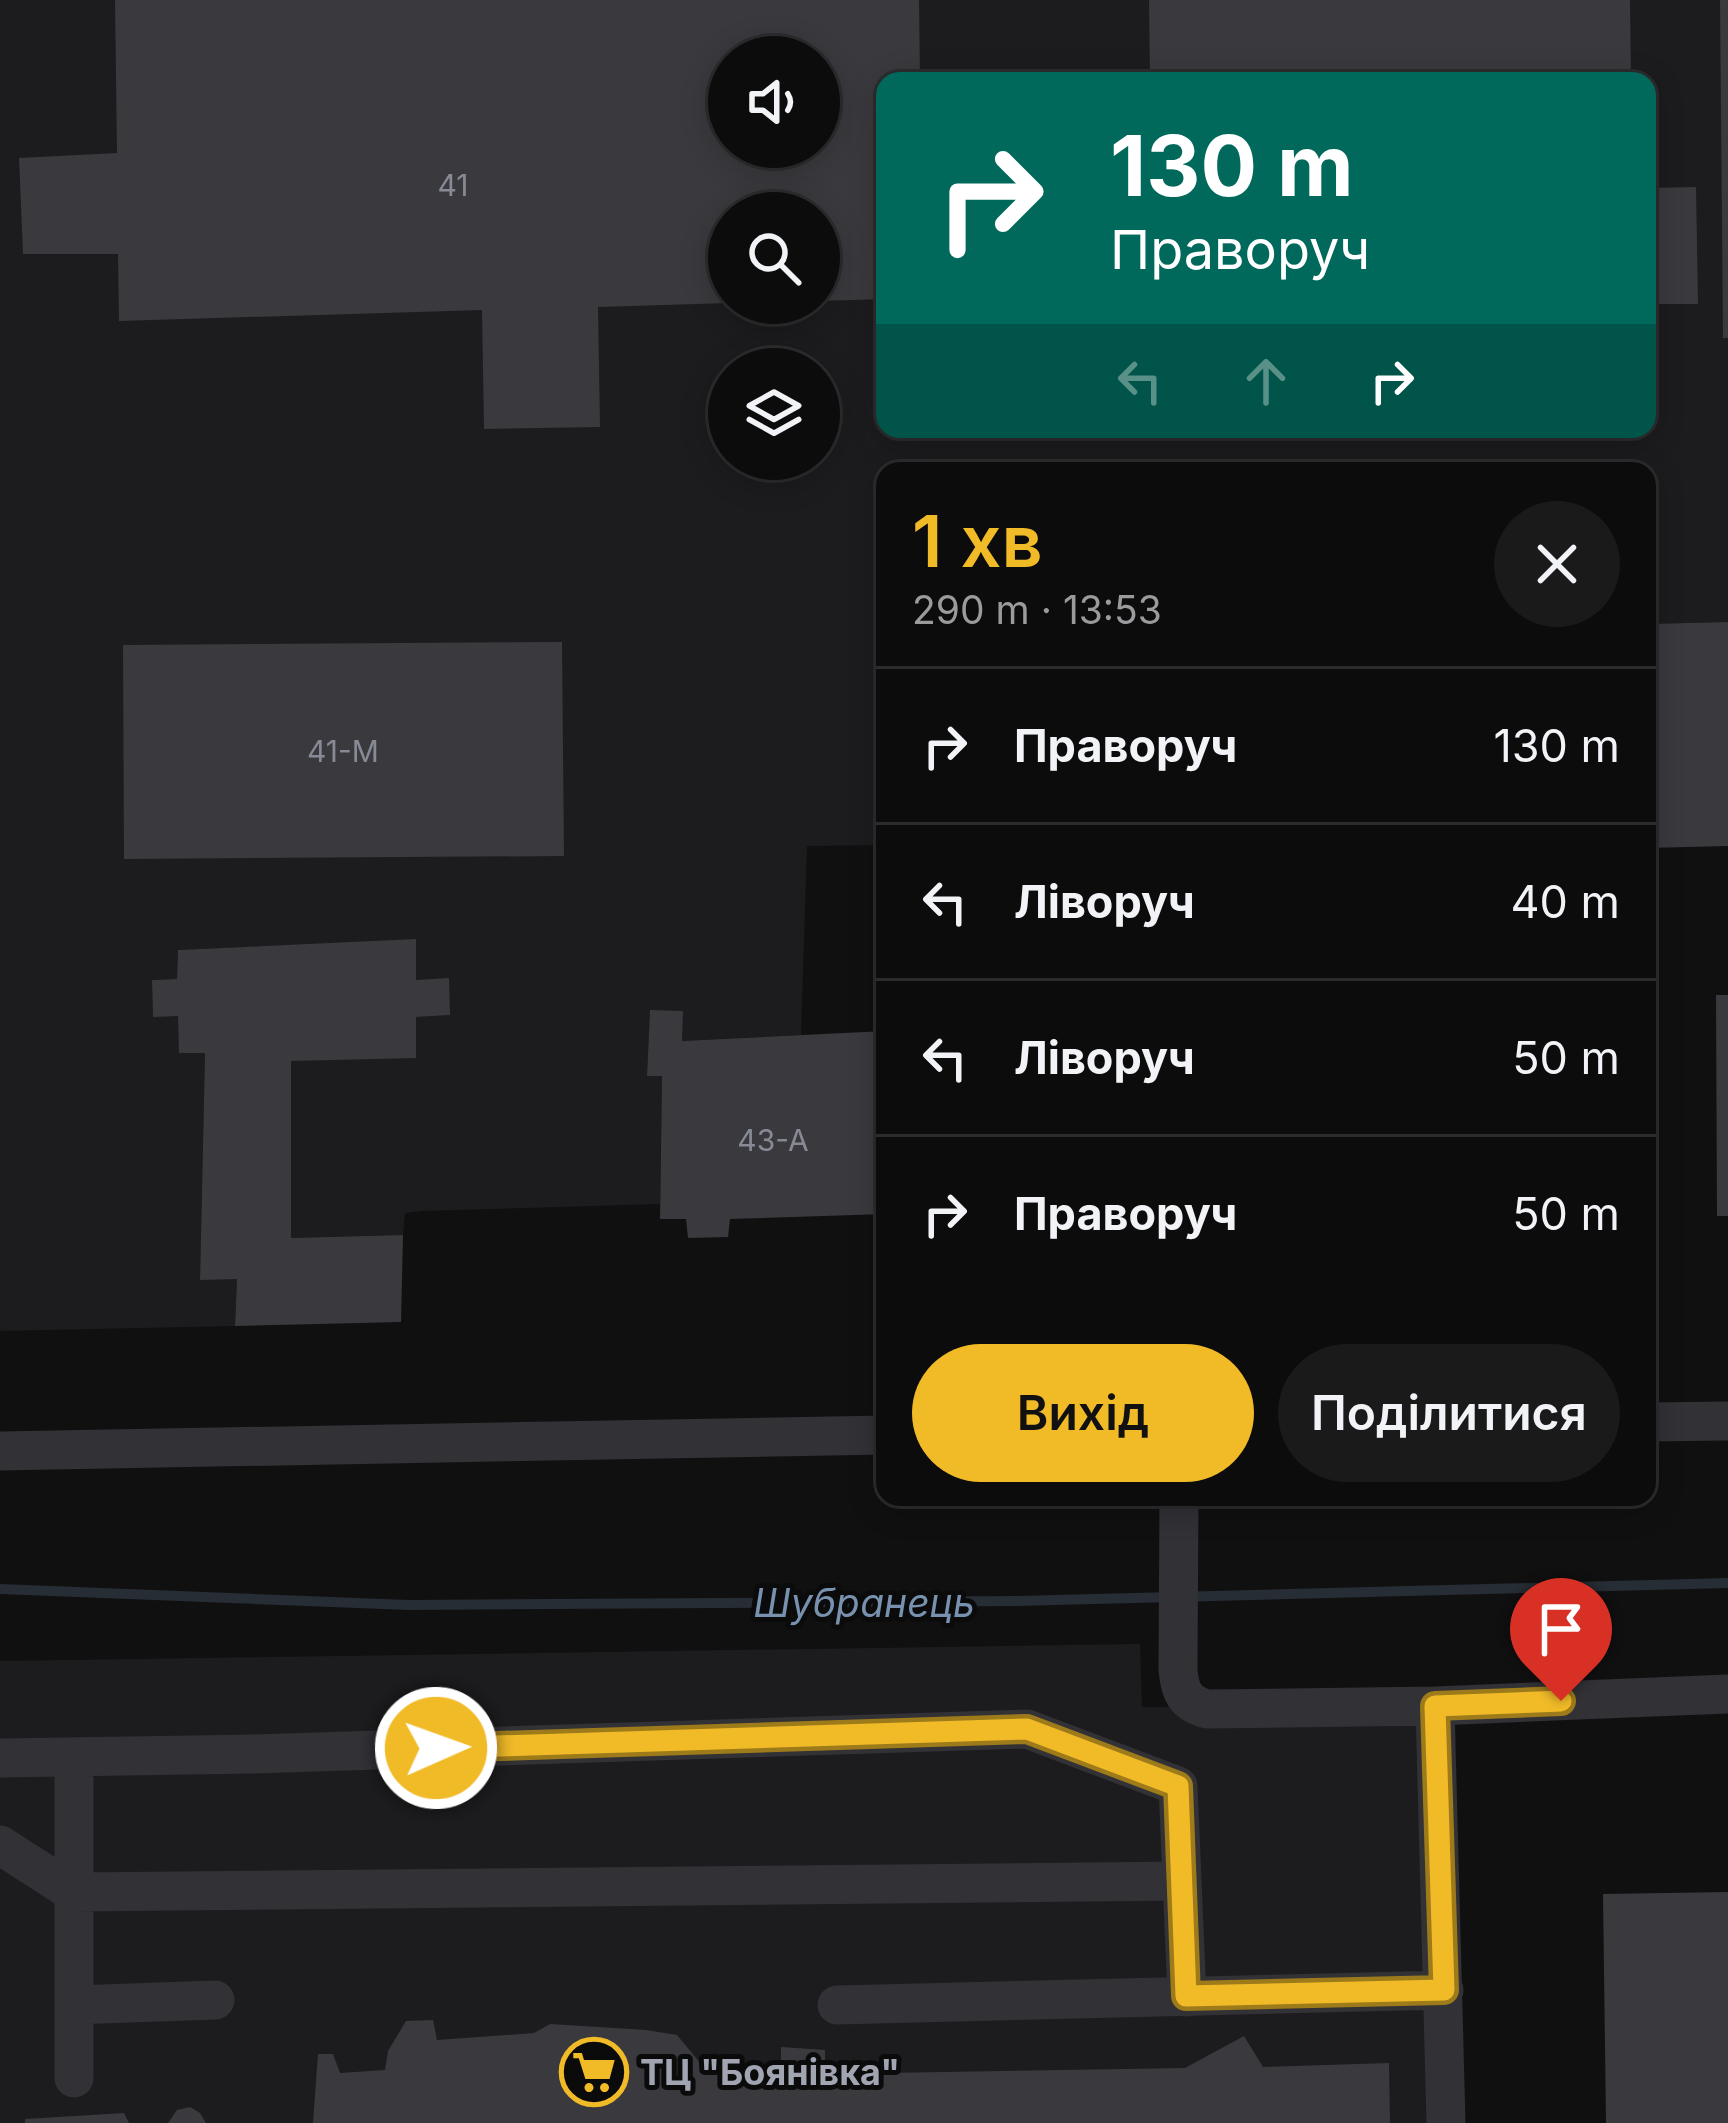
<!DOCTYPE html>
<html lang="uk">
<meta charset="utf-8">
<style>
body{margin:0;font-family:Inter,sans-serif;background:#1a1a1b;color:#f1f3f6;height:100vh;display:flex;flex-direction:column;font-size:45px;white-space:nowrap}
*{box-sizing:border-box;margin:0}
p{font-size:39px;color:#9a9b9d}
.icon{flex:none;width:66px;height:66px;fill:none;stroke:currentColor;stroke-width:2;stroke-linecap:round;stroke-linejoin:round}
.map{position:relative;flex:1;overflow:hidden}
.drawer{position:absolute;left:876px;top:462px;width:780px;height:1044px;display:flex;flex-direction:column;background:#0c0c0d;border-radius:24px;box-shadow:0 6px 30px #0003,0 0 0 3px #2c2c2e}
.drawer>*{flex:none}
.top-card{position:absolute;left:876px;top:72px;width:780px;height:366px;border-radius:24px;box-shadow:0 6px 30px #0003,0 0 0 3px #2c2c2e;background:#00695c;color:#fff;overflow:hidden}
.buttons{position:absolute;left:708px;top:36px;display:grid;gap:24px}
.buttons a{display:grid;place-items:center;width:132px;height:132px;border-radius:50%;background:#0c0c0d;box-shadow:0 6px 30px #0003,0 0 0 3px #2c2c2e;font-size:60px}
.pin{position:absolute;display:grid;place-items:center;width:102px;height:102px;color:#fff;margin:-123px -51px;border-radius:50% 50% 50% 0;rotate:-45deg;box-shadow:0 0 12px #0007}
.pin .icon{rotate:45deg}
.me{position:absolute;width:132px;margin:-66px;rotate:88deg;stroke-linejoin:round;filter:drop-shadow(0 0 9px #0008)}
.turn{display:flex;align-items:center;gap:42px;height:252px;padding:0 36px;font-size:54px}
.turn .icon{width:156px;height:156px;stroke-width:2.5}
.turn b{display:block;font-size:84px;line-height:102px}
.lanes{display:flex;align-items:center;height:114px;padding:0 36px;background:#0003;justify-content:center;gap:60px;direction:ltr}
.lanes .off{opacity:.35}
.round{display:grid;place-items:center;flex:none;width:126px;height:126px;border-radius:63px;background:#1a1a1b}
.overview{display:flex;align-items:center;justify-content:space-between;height:204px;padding:0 36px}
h1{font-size:72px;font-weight:600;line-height:90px;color:#f1bb28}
.button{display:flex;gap:24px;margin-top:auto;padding:24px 36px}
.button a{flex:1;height:138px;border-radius:72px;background:#f1bb28;color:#111;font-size:48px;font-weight:600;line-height:138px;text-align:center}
.button a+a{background:#1a1a1b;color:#f1f3f6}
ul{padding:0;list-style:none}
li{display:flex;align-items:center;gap:36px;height:156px;padding:0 36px;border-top:3px solid #2c2c2e}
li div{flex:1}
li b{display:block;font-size:45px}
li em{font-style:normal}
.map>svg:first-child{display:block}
</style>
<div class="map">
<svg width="1728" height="2123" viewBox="0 0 1728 2123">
<rect width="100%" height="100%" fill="#101011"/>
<!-- built -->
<path fill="#1c1c1e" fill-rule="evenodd" d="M0,0H1728V622L1647,624V471H885V845L807,846L801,1035L682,1041L650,1010L647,1075L662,1076L660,1204L423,1211L405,1213L403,1235L291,1238V1061L416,1057V1017L449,1015V979L416,980L415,940L178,950L177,979L152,980L153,1016H178L180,1053H205L200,1279H237L235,1326L0,1331ZM729,57H819V147H729ZM885,81H1647V429H885ZM729,213H819V303H729ZM729,369H819V459H729Z
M1140,1644L1142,1707L1435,1706L1446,2123H0V1661Z"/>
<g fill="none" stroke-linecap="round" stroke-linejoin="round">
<!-- stream -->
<path stroke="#262d34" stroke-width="10" d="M0,1589L409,1605L1015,1601L1728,1583"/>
</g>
<!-- building -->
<path fill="#3a3a3e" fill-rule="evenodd" d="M115,0H919L920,81H885V299L819,301V213H729V303L598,307L600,427L484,429L482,310L119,321L118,254H23L19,158L117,153ZM729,57H819V147H729Z
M1149,0H1630L1631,81H1150Z
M1720,0H1728V338H1723Z
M1696,187L1698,304H1647V188Z
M1728,622V846L1647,848V624Z
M562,642L564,856L124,859L123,645Z
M416,939V980L449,978L450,1015L416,1017V1058L291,1061V1238L403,1235L401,1322L235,1326L237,1279L200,1280L205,1053H179L178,1016L153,1017L152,980L177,979L178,950Z
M1716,995H1728V1216H1717Z
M650,1010L683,1011L682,1041L885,1031V1214L730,1219L728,1237L688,1238L686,1219H660L662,1076H647Z
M1728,1892V2123H1606L1603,1894Z
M433,2020L437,2040L534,2033L550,2024L646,2030L677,2035L702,2065L781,2064V2047L825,2050V2074L1185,2068L1244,2036L1263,2067L1389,2063L1390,2123H313L318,2054H333L340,2073L385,2070L388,2051L406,2021Z
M190,2107L200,2113L206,2123H168L177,2110Z
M124,2113L129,2123H25V2119Z"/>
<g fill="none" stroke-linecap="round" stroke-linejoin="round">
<!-- minor -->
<path stroke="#313136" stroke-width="39" d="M1647,1422L1728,1421
M0,1451L885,1435
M1179,1497L1178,1670C1180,1692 1185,1703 1207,1709L1435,1706L1728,1694
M1435,1706L1446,2123
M0,1758L254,1754L1027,1729L1178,1786L1187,1997
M0,1845L73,1892L1182,1881
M74,2005L215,2000
M837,2005L1444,1990
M74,2078V1758"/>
</g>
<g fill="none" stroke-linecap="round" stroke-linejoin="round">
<!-- route casing -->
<g stroke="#9d7a1a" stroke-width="30">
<path id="route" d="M436,1748L1027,1729L1178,1786L1186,1996L1444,1990L1435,1706L1561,1701"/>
</g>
<!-- route -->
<use href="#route" stroke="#f1bb28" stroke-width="21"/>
</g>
<!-- icons -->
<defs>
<g id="supermarket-ring" transform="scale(3.45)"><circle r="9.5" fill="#0b0b0c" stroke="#f1bb28" stroke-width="1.5"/><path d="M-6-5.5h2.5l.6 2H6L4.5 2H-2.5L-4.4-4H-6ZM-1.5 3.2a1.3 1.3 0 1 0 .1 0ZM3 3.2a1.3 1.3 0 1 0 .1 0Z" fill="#f1bb28"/></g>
</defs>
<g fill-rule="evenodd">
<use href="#supermarket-ring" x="594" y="2072"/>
</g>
<g text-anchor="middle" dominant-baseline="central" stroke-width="10" stroke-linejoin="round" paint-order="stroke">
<!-- number labels -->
<g font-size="30" fill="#878a95">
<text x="453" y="185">41</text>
<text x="343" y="751">41-М</text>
<text x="773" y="1140">43-А</text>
</g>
<!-- poi labels -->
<g font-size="36" font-weight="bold" fill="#a1a5b2" stroke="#0b0b0c" text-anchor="start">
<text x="640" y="2072">ТЦ "Боянівка"</text>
</g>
<!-- water labels -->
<g font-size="39" font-style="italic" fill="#7791ae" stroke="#0b0b0c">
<text x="864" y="1602">Шубранець</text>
</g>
</g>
</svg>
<div class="buttons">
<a><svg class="icon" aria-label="sound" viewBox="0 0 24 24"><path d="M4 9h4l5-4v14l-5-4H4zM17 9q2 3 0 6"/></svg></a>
<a><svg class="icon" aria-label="search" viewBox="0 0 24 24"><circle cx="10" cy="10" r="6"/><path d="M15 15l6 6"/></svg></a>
<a><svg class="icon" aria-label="layers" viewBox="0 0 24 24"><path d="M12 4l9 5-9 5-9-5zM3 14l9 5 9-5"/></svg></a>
</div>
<div class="pin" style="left:1561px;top:1701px;background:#d93025"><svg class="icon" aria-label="arrive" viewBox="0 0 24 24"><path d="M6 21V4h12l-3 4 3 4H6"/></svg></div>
<svg class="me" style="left:436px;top:1748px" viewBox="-20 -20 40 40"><circle r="17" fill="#f1bb28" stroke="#fff" stroke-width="3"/><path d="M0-11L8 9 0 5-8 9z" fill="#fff"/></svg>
<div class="top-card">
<div class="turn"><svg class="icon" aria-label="right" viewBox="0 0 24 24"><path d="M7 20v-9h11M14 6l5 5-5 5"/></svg><div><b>130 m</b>Праворуч</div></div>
<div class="lanes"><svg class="icon off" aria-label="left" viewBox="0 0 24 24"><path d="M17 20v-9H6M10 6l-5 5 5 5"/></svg><svg class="icon off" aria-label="ahead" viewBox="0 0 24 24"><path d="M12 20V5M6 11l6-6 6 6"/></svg><svg class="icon" aria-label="right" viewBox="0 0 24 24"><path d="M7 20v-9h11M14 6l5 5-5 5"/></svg></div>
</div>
<section class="drawer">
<div class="overview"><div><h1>1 хв</h1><p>290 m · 13:53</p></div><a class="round"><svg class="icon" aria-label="close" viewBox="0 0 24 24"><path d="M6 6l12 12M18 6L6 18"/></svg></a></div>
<ul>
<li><svg class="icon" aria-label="right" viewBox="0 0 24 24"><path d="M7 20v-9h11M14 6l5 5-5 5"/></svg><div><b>Праворуч</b></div><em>130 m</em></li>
<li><svg class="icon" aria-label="left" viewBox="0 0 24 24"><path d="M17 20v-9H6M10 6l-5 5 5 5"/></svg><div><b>Ліворуч</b></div><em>40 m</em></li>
<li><svg class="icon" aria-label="left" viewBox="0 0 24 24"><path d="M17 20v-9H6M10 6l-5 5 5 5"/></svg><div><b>Ліворуч</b></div><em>50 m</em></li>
<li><svg class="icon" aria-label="right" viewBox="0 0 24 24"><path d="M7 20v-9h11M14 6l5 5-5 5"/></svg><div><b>Праворуч</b></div><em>50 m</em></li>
</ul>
<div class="button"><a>Вихід</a><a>Поділитися</a></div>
</section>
</div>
